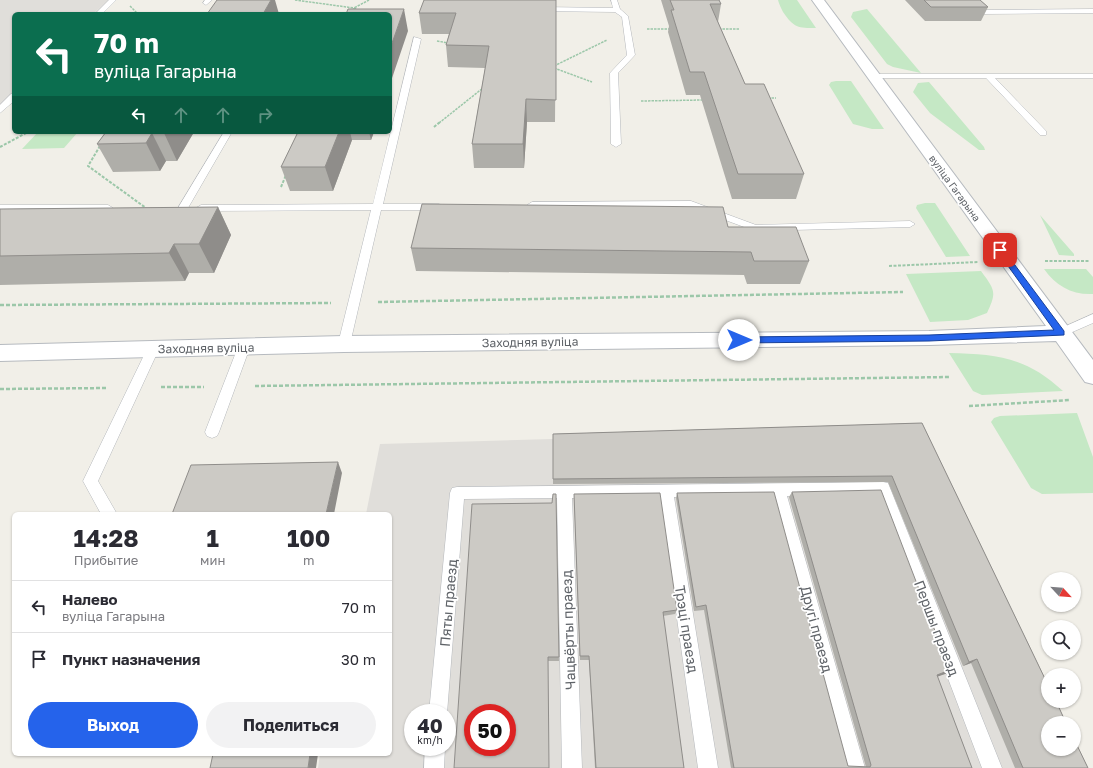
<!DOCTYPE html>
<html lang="ru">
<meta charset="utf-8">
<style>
body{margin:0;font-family:"Golos Text",sans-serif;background:#f2f2f3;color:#2b2b33;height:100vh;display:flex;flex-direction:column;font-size:15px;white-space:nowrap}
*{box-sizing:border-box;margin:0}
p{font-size:13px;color:#7c7c81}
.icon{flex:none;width:22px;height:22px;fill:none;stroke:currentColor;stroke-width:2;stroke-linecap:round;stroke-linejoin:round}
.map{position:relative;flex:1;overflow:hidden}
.drawer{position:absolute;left:12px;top:512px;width:380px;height:244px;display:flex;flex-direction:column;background:#fff;border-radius:6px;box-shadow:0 1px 3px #0004}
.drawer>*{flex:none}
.banner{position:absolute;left:12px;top:12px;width:380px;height:122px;border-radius:6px;box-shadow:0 1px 3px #0004;background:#0b6e4f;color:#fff;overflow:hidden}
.needle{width:26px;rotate:116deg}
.buttons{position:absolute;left:1041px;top:572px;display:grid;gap:8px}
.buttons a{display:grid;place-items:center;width:40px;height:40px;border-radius:50%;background:#fff;box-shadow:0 1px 3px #0004;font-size:20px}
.speed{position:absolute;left:404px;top:704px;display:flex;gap:8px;font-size:20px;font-weight:700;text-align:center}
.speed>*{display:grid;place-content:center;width:52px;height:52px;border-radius:50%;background:#fff;box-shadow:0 1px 3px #0004;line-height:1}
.speed small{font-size:10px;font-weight:400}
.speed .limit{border:6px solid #d22;background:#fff;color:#111}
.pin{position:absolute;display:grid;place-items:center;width:34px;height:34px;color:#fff;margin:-17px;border-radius:8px;box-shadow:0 2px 6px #0006}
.me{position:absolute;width:44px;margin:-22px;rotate:90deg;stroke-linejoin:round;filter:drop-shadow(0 0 3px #0008)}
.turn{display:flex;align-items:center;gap:14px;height:84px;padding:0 16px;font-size:18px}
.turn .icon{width:52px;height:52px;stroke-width:2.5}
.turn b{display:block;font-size:28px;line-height:34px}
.lanes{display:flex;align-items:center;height:38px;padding:0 16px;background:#0003;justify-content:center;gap:20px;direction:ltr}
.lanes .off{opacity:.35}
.eta{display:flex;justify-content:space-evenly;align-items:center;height:68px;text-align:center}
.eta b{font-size:24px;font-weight:700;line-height:28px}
.action{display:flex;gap:8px;margin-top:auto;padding:8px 16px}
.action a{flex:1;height:46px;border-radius:24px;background:#2563eb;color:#fff;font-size:16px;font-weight:700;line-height:46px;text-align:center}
.action a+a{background:#f2f2f3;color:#2b2b33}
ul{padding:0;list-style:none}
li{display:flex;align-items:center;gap:12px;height:52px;padding:0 16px;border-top:1px solid #e1e1e2}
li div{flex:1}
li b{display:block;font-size:15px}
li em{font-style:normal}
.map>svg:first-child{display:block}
</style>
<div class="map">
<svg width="1093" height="768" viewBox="0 0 1093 768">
<rect width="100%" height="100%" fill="#f1efe8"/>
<!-- industrial -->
<path fill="#e0deda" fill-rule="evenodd" d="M0,0H108L93,14H14V91L0,105Z
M873,430L1048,723V749L1078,768H318L320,754H390V514H366L380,444ZM413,713H447V747H413ZM473,713H507V747H473Z"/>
<!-- green -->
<path fill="#c5e8c5" d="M778,0H797L816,28C798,28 794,28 783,12C781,8 779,4 778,0Z
M867,9L921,73L893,67L887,64L851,17L853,12Z
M836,81H851L884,129H872L853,124L829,85L831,82Z
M929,82L984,147L985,150H979L930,113L913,92L918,83Z
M38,132H78L64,148L22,149Z
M925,203H935L970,256L946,257L916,208L917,205Z
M1040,215L1074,254V256L1059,255Z
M1044,269H1086L1093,277V294C1072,295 1056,286 1044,269Z
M981,271C995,290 997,292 987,313L968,320L930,322L906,274Z
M949,353C997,354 1026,357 1063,391L982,395L973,391Z
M1077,413L1093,457V493L1042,494L1031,488L991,422L994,418L1000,416Z"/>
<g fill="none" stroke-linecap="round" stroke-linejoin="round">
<!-- lane casing -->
<g stroke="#b5b8bc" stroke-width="1">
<path id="lane" d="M109,0H116L102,14H95Z
M205,0H212L206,5L203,3Z
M611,0H617L620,9L628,16L635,55L618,73L621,144L616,147L611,144L610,73L627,55L622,17L615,12L539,11L536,9L539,7L613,8Z
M964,0H971L983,10L1093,9V13L981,14Z
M414,37L421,39L383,204H439L444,207L439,210H381L350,344L348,347H340L338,344L371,210L201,211L196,208L201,205L373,204Z
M871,74H1093V78H995L1046,131V135H1040L986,78H874L870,76Z
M11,94H14V101L0,113V105Z
M224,132H232L188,208L183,211L179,210L178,208Z
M691,201L756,225L910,221L915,224L910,227L755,231L690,207L532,208L527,205L532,202Z
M0,205H108L113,208L108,211H0Z
M1093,314V323L1061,337L1057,336L1055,333L1057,330Z
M244,342L248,344L250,347L219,432L217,436L212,438L207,436L205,432L238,347L240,344Z
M153,344L157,346L159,349L98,481L117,514H101L83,481L147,349L149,346Z
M883,482L888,483L1002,768H982L878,494L787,496L865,768H845L772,496L674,497L718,768H698L660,497L572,498L582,768H562L557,498L464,499L447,713H429L450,493L452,488L457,487Z
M425,747H445L444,768H424Z"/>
</g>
<!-- secondary casing -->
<g stroke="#b6babf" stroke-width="2">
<path id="secondary" d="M812,0H824L1093,360V384L1085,382L1056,341L929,345L344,352L0,361V345L344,336L929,331L1046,326Z"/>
</g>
<!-- path-far2 -->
<path stroke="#9cc7a9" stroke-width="1.5" stroke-dasharray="2.5 1" stroke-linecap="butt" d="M295,0L354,8L359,11
M130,6L138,14
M352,14L354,8L369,0
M647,29H670
M719,29H740
M437,41L448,43
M554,66L607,40
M554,68L592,82
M768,98H776
M641,101L703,100
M439,123L483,88"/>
<!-- path-far1 -->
<path stroke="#9cc7a9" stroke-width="2" stroke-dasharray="3 1.5" stroke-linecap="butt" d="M434,127L440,122
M100,146L88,166L146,208
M0,147L28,132
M281,187L286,175
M1045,261H1089
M889,266L978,262"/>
<!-- path -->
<path stroke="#9cc7a9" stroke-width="2.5" stroke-dasharray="4 2" stroke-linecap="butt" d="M378,302L903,292
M0,305L331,303
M255,386L950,377
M161,387H204
M0,389L108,388
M969,406L1070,400"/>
<!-- lane -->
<use href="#lane" fill="#fff" fill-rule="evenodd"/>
<!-- secondary -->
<use href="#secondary" fill="#fff" fill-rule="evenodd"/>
</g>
<!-- wall -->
<path fill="#afaea9" d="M556,0L555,122H527L524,168H474L472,144L485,68L448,67L446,45L449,34H422L419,13Z
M661,0H719L721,4L718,22L745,84L804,174L796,199H732L700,95H686L668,32L669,26Z
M905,0H980L988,7L981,21H925Z
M105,132H194L177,161H166L160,171L113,172L97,144L105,133Z
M298,132H374L371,140H352L333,191H290L281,167Z
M218,207L231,235L214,273H189L185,281L0,285V209Z
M728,227L809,261L800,284H747L744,275L416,271L411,248Z
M922,423L1088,768H1015L971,663L963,666L888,482L553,484V434Z
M792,492L950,670L945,674L937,676L972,768H731L704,610L694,611L676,498L677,493L848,766L866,767L789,497Z
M574,494L677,610L675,614L663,616L684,768H595L589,660H580Z
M552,503L559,661H548L454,768Z"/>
<!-- shaded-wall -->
<path fill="#8f8d8a" d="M271,0H275L279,14H263Z
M404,9L408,31L390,84V49Z
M526,99L527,122L524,168L523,144Z
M165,132H194L177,161L164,133Z
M339,132H350L352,140L333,191L325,167Z
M369,132H374L371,140Z
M152,133L166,161L160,171L146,143Z
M218,207L231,235L214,273L199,244Z
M174,244L189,273L185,281L169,253Z
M338,462L342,473L334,514H326Z
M977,659L971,663L963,666L969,662Z
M950,670L945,674L931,679L937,675Z
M310,754H318L316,768H308Z"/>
<!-- building -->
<path fill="#cccac5" stroke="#8f8d8a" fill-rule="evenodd" d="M217,0H271L263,14H207Z
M424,0H556V100L526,99L523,144H472L489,46L446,45L456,13H419Z
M670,0H719L721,4H710L745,84H764L804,174H738L704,72H690L671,10H674Z
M924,0H980L988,7H931Z
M348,9H404L390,49V14H346Z
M106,132H165L164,133H152L146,143L97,144Z
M298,132H339L325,167H281Z
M422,204L723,207L728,227H796L809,261H754L751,252L411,248Z
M218,207L199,244H174L169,253L0,256V209Z
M922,423L1048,685V701H1056L1066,723H1048V749H1074V739L1088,768H1023L977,659L969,662L892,476L553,479V434Z
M338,462L326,514H172L191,465Z
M881,490L950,670L937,675L972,768H734L706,605L696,607L677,493L774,492L848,766L870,767L871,765L792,492Z
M660,493L677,610L663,612L684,768H596L589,656H580L574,494Z
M553,494H556L559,657H548L549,768H454L472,504L552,503ZM473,713H507V747H473Z
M213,754H310L308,768H210Z"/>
<!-- route -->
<path fill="#2563eb" stroke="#184099" d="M1000,248L1003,249L1064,331V335L929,341L739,343L735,340L739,337L929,335L1054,330L998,252V249Z"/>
<g text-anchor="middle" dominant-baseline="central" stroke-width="3.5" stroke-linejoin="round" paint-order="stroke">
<!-- far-street labels -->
<g font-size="10" fill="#5f6368" stroke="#fff">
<text transform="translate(955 188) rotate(54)">вуліца Гагарына</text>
</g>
<!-- street labels -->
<g font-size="12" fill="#5f6368" stroke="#fff">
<text transform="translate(530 342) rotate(-1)">Заходняя вуліца</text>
<text transform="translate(206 348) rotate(-1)">Заходняя вуліца</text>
</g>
<!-- near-street labels -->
<g font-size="14" fill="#5f6368" stroke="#fff">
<text transform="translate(448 603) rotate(-85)">Пяты праезд</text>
<text transform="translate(937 628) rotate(69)">Першы праезд</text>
<text transform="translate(687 629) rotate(81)">Трэці праезд</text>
<text transform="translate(817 629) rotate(75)">Другі праезд</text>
<text transform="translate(568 630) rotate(-92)">Чацвёрты праезд</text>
</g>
</g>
</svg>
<div class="buttons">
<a><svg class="needle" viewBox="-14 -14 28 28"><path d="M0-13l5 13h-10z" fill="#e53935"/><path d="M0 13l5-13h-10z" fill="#7c7c81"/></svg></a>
<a><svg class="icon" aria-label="search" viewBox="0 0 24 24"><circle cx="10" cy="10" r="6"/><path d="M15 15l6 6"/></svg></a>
<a>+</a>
<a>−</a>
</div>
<div class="speed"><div>40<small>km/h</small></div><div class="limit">50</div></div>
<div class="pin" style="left:1000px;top:250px;background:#d93025"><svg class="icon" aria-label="arrive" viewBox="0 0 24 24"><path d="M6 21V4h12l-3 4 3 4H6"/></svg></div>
<svg class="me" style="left:739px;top:340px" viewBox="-20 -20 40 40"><circle r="19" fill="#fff"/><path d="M0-13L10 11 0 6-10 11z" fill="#2563eb"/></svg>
<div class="banner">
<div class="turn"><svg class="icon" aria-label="left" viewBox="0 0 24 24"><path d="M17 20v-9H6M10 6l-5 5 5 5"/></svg><div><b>70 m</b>вуліца Гагарына</div></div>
<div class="lanes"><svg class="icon" aria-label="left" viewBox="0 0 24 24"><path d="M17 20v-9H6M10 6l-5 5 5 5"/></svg><svg class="icon off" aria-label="ahead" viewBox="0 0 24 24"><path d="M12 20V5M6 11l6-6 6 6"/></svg><svg class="icon off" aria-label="ahead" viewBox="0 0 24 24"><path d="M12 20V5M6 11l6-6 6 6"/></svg><svg class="icon off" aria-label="right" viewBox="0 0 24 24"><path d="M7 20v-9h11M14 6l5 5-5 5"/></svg></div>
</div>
<section class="drawer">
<div class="eta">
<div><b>14:28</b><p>Прибытие</p></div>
<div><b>1</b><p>мин</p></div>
<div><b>100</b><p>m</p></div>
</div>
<ul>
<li><svg class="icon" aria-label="left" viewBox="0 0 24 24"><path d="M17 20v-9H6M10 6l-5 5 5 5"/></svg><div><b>Налево</b><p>вуліца Гагарына</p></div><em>70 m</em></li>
<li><svg class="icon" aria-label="arrive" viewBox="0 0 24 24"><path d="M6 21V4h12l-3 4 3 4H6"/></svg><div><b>Пункт назначения</b></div><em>30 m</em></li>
</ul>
<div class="action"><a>Выход</a><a>Поделиться</a></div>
</section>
</div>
